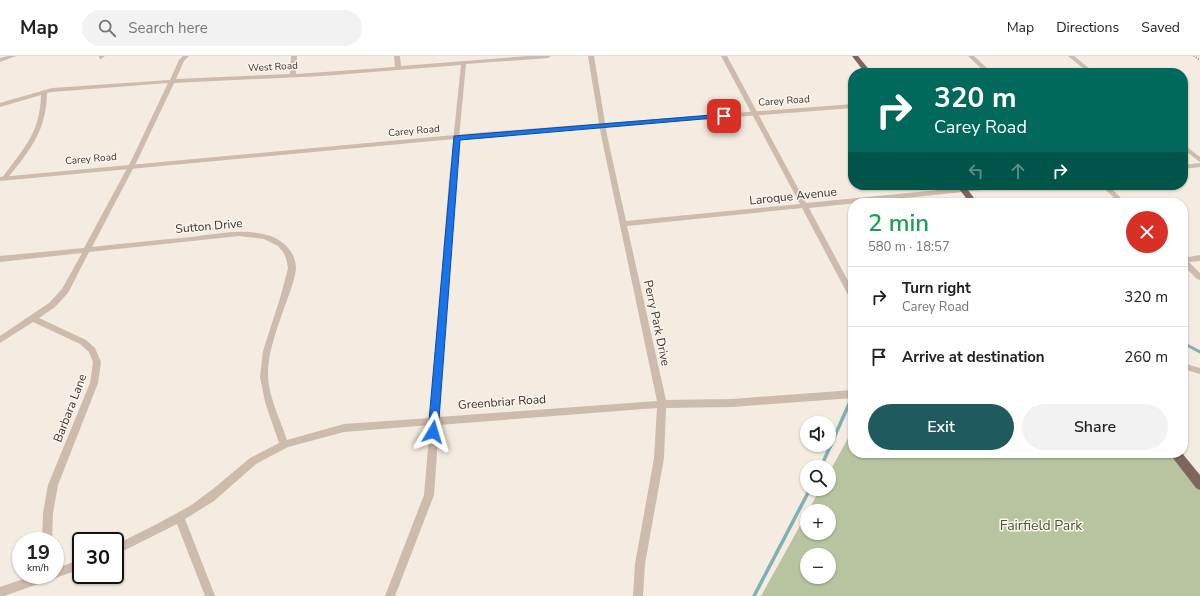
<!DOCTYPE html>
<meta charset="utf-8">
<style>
body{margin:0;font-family:"Nunito Sans",sans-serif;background:#f2f2f2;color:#222;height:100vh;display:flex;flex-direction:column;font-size:15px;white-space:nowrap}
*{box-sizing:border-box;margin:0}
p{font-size:13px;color:#767676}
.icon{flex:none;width:22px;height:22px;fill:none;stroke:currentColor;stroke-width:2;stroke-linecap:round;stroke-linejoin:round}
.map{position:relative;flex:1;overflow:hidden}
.drawer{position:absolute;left:848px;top:142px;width:340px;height:260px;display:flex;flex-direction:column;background:#fff;border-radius:16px;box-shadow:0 1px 3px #0004}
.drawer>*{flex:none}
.guide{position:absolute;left:848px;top:12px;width:340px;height:122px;border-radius:16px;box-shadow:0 1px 3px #0004;background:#00695c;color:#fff;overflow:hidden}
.buttons{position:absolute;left:800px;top:360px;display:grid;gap:8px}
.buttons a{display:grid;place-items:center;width:36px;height:36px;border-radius:50%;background:#fff;box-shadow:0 1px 3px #0004;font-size:20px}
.speed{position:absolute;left:12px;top:476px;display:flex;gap:8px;font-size:20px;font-weight:700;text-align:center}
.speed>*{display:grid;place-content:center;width:52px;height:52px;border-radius:50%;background:#fff;box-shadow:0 1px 3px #0004;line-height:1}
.speed small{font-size:10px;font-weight:400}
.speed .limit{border:2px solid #111;border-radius:6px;background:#fff;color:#111}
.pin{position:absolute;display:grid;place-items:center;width:34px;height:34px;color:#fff;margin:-17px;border-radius:8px;box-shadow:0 2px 6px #0006}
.me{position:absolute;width:44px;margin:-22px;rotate:7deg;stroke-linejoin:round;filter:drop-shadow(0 0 3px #0008)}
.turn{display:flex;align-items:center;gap:14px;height:84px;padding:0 20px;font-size:18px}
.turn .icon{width:52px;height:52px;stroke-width:2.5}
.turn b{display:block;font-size:28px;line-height:34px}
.lanes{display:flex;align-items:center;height:38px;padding:0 20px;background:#0003;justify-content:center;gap:20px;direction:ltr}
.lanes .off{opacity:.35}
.round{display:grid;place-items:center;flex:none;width:42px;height:42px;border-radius:21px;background:#f2f2f2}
.summary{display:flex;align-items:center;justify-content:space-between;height:68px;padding:0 20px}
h1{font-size:24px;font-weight:600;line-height:30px;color:#1e9e55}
.primary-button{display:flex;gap:8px;margin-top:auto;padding:8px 20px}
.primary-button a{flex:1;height:46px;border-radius:24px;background:#1f5a5e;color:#fff;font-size:16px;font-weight:600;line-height:46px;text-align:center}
.primary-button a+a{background:#f2f2f2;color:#222}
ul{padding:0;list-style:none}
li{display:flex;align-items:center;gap:12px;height:60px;padding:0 20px;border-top:1px solid #e0e0e0}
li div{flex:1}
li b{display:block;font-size:15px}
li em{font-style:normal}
header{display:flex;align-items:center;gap:24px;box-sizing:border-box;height:56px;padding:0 20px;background:#fff;border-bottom:1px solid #e0e0e0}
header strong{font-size:19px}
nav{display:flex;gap:22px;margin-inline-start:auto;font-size:14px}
.search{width:280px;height:36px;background:#f2f2f2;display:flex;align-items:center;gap:10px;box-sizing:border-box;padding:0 14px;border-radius:22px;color:#767676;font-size:15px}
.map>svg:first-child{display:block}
</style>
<header>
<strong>Map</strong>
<div class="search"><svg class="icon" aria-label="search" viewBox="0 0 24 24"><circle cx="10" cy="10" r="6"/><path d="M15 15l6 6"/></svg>Search here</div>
<nav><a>Map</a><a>Directions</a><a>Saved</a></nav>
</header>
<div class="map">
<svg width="1200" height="540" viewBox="0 0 1200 540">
<rect width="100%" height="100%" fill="#f4ebe1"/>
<!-- green -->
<path fill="#b8c4a0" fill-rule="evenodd" d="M853,373V397H1177L1200,426V540H761L807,457V477H829V455H808L820,433H829V417ZM807,499H829V521H807Z"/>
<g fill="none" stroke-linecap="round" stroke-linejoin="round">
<!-- stream-far1 -->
<path stroke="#7fb0b2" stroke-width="3" d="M1183,287L1200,296"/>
<!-- stream -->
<path stroke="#7fb0b2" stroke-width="3.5" d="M821,411L849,348
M754,540L810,433"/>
<!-- minor -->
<path fill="#cdbbac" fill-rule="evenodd" d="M8,0H16L0,6V2Z
M99,0H105L101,3L99,2Z
M183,0H189L184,5L176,23L290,18L291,0H297L296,18L395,11L394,0H400L401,10L528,0H551L548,2L466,8L455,124L439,361L657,345L601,79L588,0H594L607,79L626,165L800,148L721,0H727L806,147L990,129H1014L1011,131L809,152L853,234L852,242L848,239L802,152L627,170L666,344L732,343L853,334V342L732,351L666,352L664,402L645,508L643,540H633L635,508L654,402L657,352L439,369L434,439L395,540H385L424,439L430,369L344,376L288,391L256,408L214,445L185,463L215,540H205L177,468L115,499V489L157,468L190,450L213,433L250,402L279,387L265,346L260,321L263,295L281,239L288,212L286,202L283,196L278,190L264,183L239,180L89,196L68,237L55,251L39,262L86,284L95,292L101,306L98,327L58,429L53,457L52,485H42L43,457L48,429L90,327L93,306L89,296L80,288L33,266L0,287V280L49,247L62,233L82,197L0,206V200L84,192L132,103L168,27L52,36L47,37C46,76 30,94 7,123L5,124L2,122C23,93 40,78 41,39L0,51V47L52,32L170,24L179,4ZM461,9L449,124L430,362L344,368L287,384C281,366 272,348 269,329C265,306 274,282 281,261C285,249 296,223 296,211C295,195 282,183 267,179C243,172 216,178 192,181C159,184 125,187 92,191L138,103L174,27L322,20Z
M968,0H974L992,17H986Z
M1068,0H1074L1095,17H1089Z
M1183,88L1200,101V106L1183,93Z
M1200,107V111L1183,113V109Z
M1101,129H1108L1126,147H1119Z
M1200,199V205L1189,206L1200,217V224L1197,223L1183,209V202Z
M1183,307L1200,312V318L1183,313Z
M81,503V513L4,540H0V531L35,519H55V513Z"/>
<!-- tertiary -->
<path fill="#cdbbac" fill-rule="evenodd" d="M853,48V52L487,80L0,125V121L487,76Z"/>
<!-- primary -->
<path fill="#7d675c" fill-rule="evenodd" d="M852,0H858L872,17H865Z
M956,129H964L978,147H970Z
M1169,397H1182L1200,419V434L1196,432Z"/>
<!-- rail -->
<path stroke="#3b302b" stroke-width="2" stroke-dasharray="0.5 2" stroke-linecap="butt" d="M1194,0L1200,4"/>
</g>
<!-- route -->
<path fill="#1a73e8" stroke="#114b97" d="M724,58L726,59V61L460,84L438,376L437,379H429L428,376L454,80Z"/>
<g text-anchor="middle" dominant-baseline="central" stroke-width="3" stroke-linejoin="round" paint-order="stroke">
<!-- far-street labels -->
<g font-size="10" fill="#3b302b" stroke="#fbf5ee">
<text transform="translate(273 11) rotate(-3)">West Road</text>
<text transform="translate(784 45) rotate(-4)">Carey Road</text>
<text transform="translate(414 75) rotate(-5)">Carey Road</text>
<text transform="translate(91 103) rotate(-5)">Carey Road</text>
</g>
<!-- street labels -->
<g font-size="12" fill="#3b302b" stroke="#fbf5ee">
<text transform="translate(793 140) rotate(-6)">Laroque Avenue</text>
<text transform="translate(209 170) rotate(-5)">Sutton Drive</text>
<text transform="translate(657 267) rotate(78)">Perry Park Drive</text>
<text transform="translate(502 346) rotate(-4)">Greenbriar Road</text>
<text transform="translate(70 352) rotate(-69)">Barbara Lane</text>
</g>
<!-- near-park labels -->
<g font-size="14" fill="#4a5a2e" stroke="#fbf5ee">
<text x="1041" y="469">Fairfield Park</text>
</g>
</g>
</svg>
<div class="buttons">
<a><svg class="icon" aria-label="sound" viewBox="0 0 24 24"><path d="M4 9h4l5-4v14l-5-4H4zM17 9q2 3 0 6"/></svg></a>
<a><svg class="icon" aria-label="search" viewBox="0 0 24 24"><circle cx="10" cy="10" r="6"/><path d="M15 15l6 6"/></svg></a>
<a>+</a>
<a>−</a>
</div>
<div class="speed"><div>19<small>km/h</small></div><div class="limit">30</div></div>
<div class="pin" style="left:724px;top:60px;background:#d93025"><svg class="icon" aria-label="arrive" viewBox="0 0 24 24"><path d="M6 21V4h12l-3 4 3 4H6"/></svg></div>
<svg class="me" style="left:433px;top:376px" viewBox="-20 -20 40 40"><path d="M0-17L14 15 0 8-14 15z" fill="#1a73e8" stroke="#fff" stroke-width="4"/></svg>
<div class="guide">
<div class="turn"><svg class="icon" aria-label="right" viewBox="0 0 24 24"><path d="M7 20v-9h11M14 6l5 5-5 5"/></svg><div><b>320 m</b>Carey Road</div></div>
<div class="lanes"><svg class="icon off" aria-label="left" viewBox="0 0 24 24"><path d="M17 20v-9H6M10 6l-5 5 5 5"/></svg><svg class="icon off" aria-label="ahead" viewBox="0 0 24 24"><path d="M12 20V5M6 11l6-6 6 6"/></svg><svg class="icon" aria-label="right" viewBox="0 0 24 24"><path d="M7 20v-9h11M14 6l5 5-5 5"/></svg></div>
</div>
<section class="drawer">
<div class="summary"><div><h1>2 min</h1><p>580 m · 18:57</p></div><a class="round" style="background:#d93025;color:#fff"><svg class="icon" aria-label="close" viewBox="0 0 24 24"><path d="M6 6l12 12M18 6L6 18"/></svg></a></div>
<ul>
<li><svg class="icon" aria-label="right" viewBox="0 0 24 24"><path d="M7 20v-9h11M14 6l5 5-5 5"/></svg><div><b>Turn right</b><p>Carey Road</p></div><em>320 m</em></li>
<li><svg class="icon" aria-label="arrive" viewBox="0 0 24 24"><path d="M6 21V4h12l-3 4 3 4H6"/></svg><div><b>Arrive at destination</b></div><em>260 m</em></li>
</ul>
<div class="primary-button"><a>Exit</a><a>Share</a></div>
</section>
</div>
